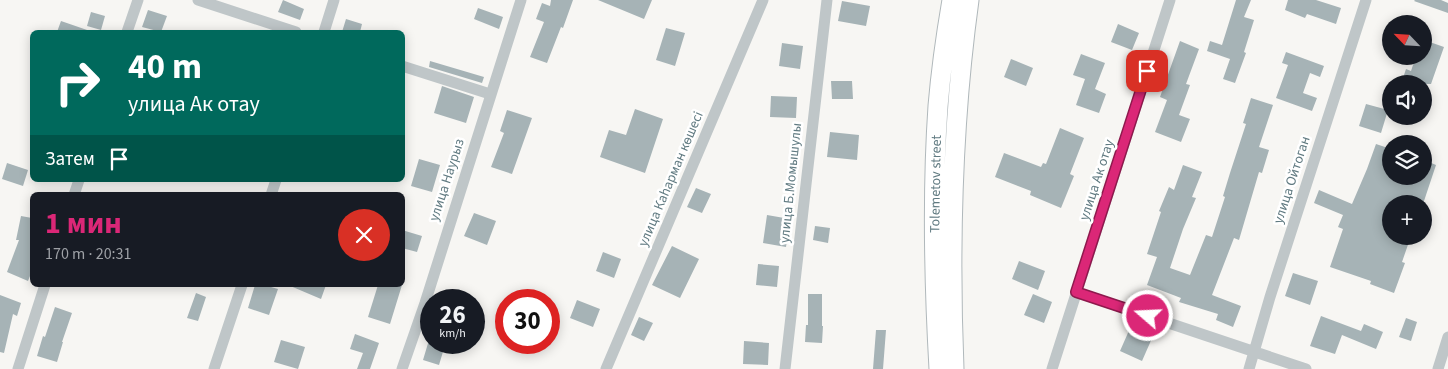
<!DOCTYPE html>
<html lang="ru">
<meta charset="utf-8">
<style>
body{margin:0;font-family:"Source Sans 3",sans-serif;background:#20242c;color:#f1f3f6;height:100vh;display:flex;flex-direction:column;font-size:19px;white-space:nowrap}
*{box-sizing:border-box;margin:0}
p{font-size:16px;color:#9ea1a6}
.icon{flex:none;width:28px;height:28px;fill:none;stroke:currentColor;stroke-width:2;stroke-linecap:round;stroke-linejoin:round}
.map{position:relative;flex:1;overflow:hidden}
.side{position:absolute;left:30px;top:192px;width:375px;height:95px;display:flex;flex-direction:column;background:#171b24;border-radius:8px;box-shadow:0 2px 12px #0003}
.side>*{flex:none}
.hud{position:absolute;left:30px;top:30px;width:375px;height:152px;border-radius:8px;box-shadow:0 2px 12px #0003;background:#00695c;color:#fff;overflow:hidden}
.needle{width:32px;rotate:295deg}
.tools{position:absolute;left:1382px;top:15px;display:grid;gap:10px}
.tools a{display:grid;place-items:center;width:50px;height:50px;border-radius:50%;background:#171b24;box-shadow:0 2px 12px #0003;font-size:25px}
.speed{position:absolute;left:420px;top:289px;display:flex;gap:10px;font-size:25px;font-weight:700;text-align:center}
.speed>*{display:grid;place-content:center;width:65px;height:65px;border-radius:50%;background:#171b24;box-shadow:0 2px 12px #0003;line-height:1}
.speed small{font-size:12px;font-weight:400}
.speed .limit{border:8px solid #d22;background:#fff;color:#111}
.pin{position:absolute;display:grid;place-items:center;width:42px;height:42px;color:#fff;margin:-21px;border-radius:10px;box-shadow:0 2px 8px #0006}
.me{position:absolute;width:55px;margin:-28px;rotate:289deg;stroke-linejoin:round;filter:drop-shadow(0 0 4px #0008)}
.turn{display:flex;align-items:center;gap:18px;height:105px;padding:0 15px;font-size:22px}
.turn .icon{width:65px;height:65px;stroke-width:2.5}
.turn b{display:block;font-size:35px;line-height:42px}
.then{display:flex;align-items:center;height:48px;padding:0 15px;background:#0003;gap:10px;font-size:19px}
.round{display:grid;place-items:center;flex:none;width:52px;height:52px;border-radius:26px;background:#20242c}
.headline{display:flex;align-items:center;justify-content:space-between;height:85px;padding:0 15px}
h1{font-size:30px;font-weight:700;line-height:38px;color:#db2777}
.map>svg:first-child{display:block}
</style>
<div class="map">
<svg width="1448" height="369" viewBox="0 0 1448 369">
<rect width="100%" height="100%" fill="#f7f6f3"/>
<!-- building -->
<path fill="#a6b3b6" d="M283,0L304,9L300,20L278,12Z
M551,0H573L563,28L561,27L547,63L530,57L544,22L536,19L542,3L550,6Z
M598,0H652L644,19Z
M1236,0H1251L1244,17L1254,20L1244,52L1246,53L1235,83L1223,79L1230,59L1207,51L1210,41L1222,45Z
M1288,0H1316L1341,8L1336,24L1307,14L1305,18L1285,10Z
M1415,0H1441L1448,3V13L1414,1Z
M842,1L870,6L866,26L838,21Z
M478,8L503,17L499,29L474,19Z
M148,10L167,16L161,32L142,27Z
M91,12L105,16L101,30L87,26Z
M346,19L362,24L360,32H342Z
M61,21L90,31V32H57Z
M1118,24L1139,33L1132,50L1111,42Z
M666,28L685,33L675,66L656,60Z
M1424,40L1444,47L1431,84H1401L1406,69L1411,71L1416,56H1424Z
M1180,41L1199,49L1186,84L1190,85L1179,115L1190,119L1181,142L1155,132L1167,100L1160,97Z
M782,43L803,46L800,69L779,66Z
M1286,52L1324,66L1320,77L1310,73L1303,93L1317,98L1312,111L1276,98L1288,65L1282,63Z
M1081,54L1105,63L1095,89L1106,94L1099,113L1076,105L1085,79L1073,75Z
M1011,59L1033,68L1026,86L1004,77Z
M430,61L484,77L482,83L429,67Z
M831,81H852L853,99H832Z
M442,86L474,97L466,123L434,113Z
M771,96L797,97L796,118L770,117Z
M1251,98L1273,105L1259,147L1269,150L1262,173L1259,172L1239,240L1234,238L1212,295L1241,306L1233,327L1216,320L1218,314L1179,302L1181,298L1147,285L1157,257L1147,254L1161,212L1159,211L1169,187L1174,190L1183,165L1202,172L1192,197L1196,198L1183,229L1170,268L1190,275L1206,235L1212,237L1225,197L1223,196L1230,173L1246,124L1243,123Z
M1366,104L1388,110L1381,133L1359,126Z
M635,109L663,119L645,173L600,157L609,130L626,135Z
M507,110L532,118L512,174L491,167L504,133L500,131Z
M1060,128L1084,138L1070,174L1074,176L1061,208L1030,195L1031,191L995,177L1004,153L1041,167L1043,163L1046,164Z
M830,132L859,135L857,160L827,157Z
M1376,144L1391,149V176H1424V160L1436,165L1423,204H1391V236H1411L1402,262L1405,263L1394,293L1370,284L1371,281L1330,267L1343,229L1338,227L1343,215L1314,203L1319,190L1352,204L1367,169Z
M419,159L440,165L432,192L411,186Z
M7,163L28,170L23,186L2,179Z
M696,188L711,194L702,213L687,207Z
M474,213L496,221L487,245L464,236Z
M767,215L790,219L786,247L763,243Z
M21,216L32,218V271L28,281L7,272L19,240H16Z
M815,226L830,228L828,243L813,240Z
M402,230L422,236L417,252L402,248Z
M672,246L699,259L680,298L652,285Z
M603,252L621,259L614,278L596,271Z
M1019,261L1045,271L1038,290L1012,279Z
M758,264L779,266L777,287L756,285Z
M1293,273L1318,281L1310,305L1285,296Z
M255,285H264L278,289L269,315L248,308Z
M288,285H326L321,299Z
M378,285H402L390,324L368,317Z
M196,293L206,297L198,321L187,318Z
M808,294H822V326H823L822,343L805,342L806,325H808Z
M1033,294L1052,302L1044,323L1024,315Z
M0,295L21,303L17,316L13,314L4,353L0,352Z
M577,300L600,309L593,327L570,318Z
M55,307L72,313L62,342H63L57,362L37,356L43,336L45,337Z
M1321,316L1361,331L1364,324L1383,332L1376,349L1342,335L1335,354L1310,346Z
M639,317L653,323L644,341L631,335Z
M1406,318L1417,322L1411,341L1399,337Z
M1131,326L1153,336L1142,361L1120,351Z
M876,330H886L883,369H873Z
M355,334L379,343L370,369H357L363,353L350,349Z
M281,340L305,347L298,369L274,362Z
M429,340H431V342H438L445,345L439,365L423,360Z
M744,341L769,343L768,365L743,364Z"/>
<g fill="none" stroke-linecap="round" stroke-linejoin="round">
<!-- primary casing -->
<g stroke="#b0b8bb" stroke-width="21">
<path id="primary" d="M939,369C934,282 932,193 938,106C941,70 946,35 952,0
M954,369C949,245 952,123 969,0"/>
</g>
<!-- minor -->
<path stroke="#bfc6c8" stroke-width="11" d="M198,0L296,32
M127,32L138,0
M324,32L334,0
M402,66L490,94
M74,195L79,180
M271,195L276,180
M1076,292L1306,369
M18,369L45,285
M214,369L242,285
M402,369L425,303L521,0
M606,369L763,0
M785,369L827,0
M1052,369L1170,0
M1249,369L1270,297L1366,0
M1438,369L1448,337"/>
<!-- primary -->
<use href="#primary" stroke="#fff" stroke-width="19"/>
</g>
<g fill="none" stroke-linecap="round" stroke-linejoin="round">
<!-- route casing -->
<g stroke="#8e194d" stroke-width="12">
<path id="route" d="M1147,71L1076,292L1148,316"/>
</g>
<!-- route -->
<use href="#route" stroke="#db2777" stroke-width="9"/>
</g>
<g text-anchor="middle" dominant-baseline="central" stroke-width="5" stroke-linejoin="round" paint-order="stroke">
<!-- street labels -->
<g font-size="14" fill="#607a81" stroke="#fff">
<text transform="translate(671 179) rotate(-67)">улица Каһарман көшесі</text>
<text transform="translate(447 180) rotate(-72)">улица Наурыз</text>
<text transform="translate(1097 180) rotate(-72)">улица Ак отау</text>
<text transform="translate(1292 180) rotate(-72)">улица Ойтоган</text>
<text transform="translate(791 183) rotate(-84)">улица Б.Момышулы</text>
<text transform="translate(936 184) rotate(-89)">Tolemetov street</text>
</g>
</g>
</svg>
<div class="tools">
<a><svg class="needle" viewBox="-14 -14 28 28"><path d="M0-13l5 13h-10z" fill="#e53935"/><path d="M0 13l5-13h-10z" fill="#9ea1a6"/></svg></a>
<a><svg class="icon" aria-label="sound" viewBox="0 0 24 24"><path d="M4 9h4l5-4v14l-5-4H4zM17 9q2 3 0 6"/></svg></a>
<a><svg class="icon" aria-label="layers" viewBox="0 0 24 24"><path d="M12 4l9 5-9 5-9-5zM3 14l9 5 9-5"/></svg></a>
<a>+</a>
</div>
<div class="speed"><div>26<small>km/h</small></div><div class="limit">30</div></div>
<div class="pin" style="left:1147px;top:71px;background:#d93025"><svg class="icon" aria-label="arrive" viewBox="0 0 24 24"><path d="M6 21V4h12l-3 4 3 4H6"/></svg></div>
<svg class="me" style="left:1148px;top:316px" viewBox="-20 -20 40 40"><circle r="17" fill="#db2777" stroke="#fff" stroke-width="3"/><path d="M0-11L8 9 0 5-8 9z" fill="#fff"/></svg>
<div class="hud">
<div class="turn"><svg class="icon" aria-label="right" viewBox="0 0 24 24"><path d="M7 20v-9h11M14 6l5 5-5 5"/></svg><div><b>40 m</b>улица Ак отау</div></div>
<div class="then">Затем<svg class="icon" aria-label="arrive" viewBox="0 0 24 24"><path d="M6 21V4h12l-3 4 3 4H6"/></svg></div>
</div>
<section class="side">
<div class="headline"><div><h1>1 мин</h1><p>170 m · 20:31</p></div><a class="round" style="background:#d93025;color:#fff"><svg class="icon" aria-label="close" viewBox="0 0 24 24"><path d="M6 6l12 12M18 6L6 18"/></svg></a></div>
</section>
</div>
